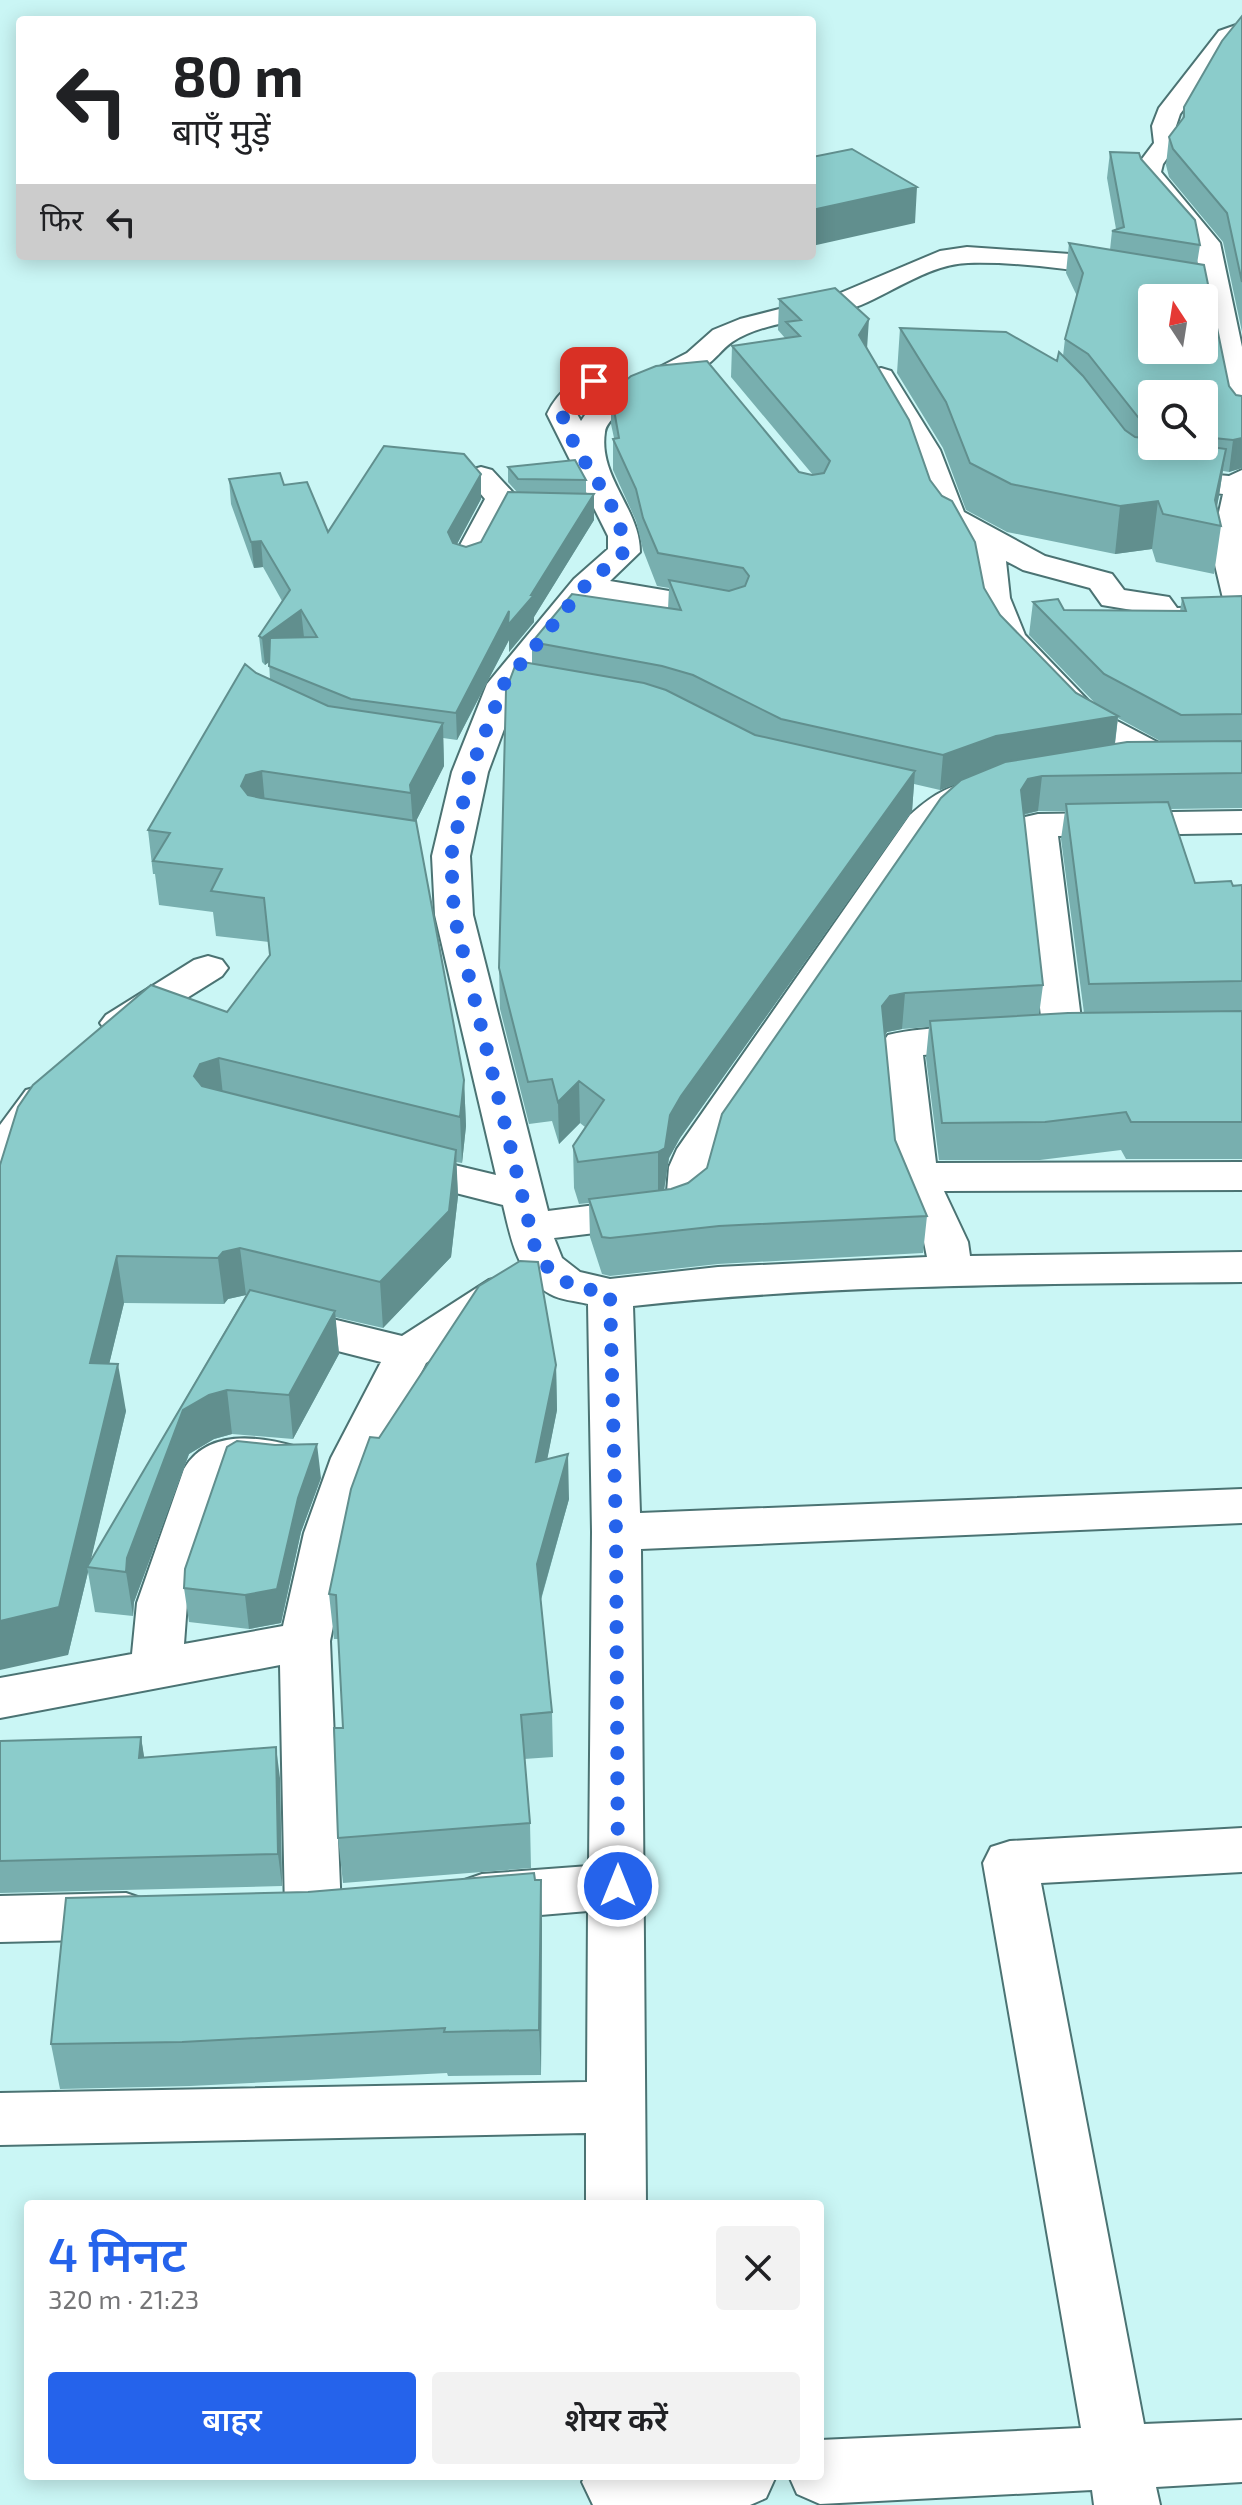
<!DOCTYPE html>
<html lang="hi">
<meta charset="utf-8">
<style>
body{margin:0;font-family:"Exo 2","Noto Sans Devanagari",sans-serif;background:#f2f2f2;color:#202124;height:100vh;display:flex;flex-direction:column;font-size:30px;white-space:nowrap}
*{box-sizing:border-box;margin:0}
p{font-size:26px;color:#757577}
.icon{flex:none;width:44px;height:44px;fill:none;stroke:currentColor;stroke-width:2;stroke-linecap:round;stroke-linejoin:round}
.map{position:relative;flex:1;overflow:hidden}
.drawer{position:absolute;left:24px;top:2200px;width:800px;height:280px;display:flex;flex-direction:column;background:#fff;border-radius:8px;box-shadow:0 4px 20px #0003}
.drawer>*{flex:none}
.hud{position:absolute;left:16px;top:16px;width:800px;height:244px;border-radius:8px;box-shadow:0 4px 20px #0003;background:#fff;color:#202124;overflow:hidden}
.needle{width:52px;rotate:348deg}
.controls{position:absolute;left:1138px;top:284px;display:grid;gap:16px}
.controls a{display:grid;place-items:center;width:80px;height:80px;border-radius:8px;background:#fff;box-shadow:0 4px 20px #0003;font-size:40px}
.pin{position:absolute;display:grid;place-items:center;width:68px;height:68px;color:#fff;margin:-34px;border-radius:16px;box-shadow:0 4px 12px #0006}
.me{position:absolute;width:88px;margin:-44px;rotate:0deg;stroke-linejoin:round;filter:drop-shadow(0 0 6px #0008)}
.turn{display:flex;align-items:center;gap:28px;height:168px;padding:0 24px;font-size:36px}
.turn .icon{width:104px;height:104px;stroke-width:2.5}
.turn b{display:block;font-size:56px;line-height:68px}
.then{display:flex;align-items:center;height:76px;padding:0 24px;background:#0003;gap:16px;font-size:30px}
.round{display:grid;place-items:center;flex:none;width:84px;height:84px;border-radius:8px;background:#f2f2f2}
.overview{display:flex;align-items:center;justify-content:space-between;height:136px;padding:0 24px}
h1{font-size:48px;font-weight:600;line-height:60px;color:#2563eb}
.action{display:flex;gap:16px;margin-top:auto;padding:16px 24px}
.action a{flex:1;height:92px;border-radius:8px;background:#2563eb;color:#fff;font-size:32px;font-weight:600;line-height:92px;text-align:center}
.action a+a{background:#f2f2f2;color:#202124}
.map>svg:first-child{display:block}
</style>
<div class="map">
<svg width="1242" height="2505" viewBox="0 0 1242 2505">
<rect width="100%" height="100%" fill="#caf6f5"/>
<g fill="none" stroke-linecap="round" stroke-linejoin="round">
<!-- minor casing -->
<g stroke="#4b7373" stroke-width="4">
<path id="minor" d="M1242,23V38L1235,41L1180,114L1176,126L1178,143L1163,164L1161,172L1220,243L1242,347V426L1232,423L1227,417L1203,292C1126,279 1046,261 968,263C931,264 894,291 861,305C821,321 769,318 732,342C722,349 715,360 705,366C683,379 609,406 605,432C598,477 640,509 640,552L610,581L728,601L740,604L744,611L740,618L728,621L593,597L520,686L488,772L470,856L473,915L548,1211L659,1197L667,1192L669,1167L677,1149L910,815C931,796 958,777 988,784L993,792L988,800L956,812L936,831L720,1147C698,1182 726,1209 669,1224L554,1238L562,1258L580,1272L610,1279L718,1267L927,1257L924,1242L895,1177L882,1044L888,1035C918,1028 971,1024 1000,1031L1006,1040L1000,1049L923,1055L936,1163L1242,1162V1190L944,1191L968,1242L970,1256L1242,1252V1282C1039,1284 835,1284 633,1306L640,1513L1242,1489V1523L641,1549L646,2204H586V2133L0,2145V2093L587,2082L588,1911L482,1920L462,1913L454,1897L462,1881L482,1874L589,1866L592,1532L588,1304C576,1301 560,1300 550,1294C517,1276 511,1238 503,1205L385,1175L379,1165L385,1155L400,1152L496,1175L435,915L432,856L452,772L487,684L574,579L608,549V536L547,414C557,393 581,369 604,375L608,381L579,409L577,414L581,421L589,409L613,391L687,353L713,330L740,319L838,294L940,251L967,247L1070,254L1200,275L1194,245L1140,183L1136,167L1154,143L1152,126L1159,108L1219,31Z
M881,368L891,371L940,450L964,512L1045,556L1112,574L1124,590L1169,597L1177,608L1225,607L1211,548L1223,494L1150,485L1146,479L1150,473L1161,470L1229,476L1242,470V627C1214,627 1161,639 1144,612L1102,605L1090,588L1023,570L1006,561L1010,598L1025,635L1098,711L1178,753L1183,761L1178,769L1165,772L1152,769L1074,725L999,647L984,621L978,598L972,542L942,526L930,511L910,450L867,377L871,371Z
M481,467L492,470L517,497L572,501L577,508L572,515L561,517L507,515L479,567L468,570L457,567L452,560L485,499L466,476L470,470Z
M1242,811V833L1058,836L1083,1035L1077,1044L1063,1047L1049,1044L1043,1035L1020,825L1025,817L1038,814Z
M208,956L222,960L228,968L222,976L134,1031L120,1035L106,1031L100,1023L106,1015L194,960Z
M41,1086L56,1090L62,1099L15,1164L0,1168V1125L26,1090Z
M505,1276L521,1280L527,1291L521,1302L426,1363L379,1458L352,1533L330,1641L341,1911L333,1927L313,1934L293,1927L285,1911L280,1665L0,1718V1678L132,1654L137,1603L184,1469C207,1429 259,1436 297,1447L304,1459L297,1471C274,1478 249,1466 229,1479L187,1603L184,1644L283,1626L304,1533L331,1458L381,1362L263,1332L256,1321L263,1310L279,1306L402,1336L489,1280Z
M1242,1828V1872L1041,1883L1144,2424L1242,2420V2482L1156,2487L1160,2505H1094L1092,2490L820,2504L797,2494L789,2476H820V2440L1081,2428L983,1863L991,1847L1010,1841Z
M126,1893L146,1900L154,1916L146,1932L126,1939L0,1942V1896Z
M585,2476H776L766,2498L750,2505H593L582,2482Z"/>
</g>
<!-- minor -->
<use href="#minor" fill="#fff" fill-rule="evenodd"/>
</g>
<!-- wall -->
<path fill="#78afaf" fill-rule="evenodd" d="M1242,16V332L1223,242L1169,177L1166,165L1169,137L1182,120L1184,107Z
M1110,152L1141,159L1200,245L1197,264L1229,386L1236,395L1242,396V468L1229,472L1223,471L1217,507L1221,526L1214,574L1156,562L1152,549L1115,554L1007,532L966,510L943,448L897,373L900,328L1057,361L1063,356L1065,339L1077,296L1066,273L1069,243L1110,250L1112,231L1116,229L1107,178ZM1152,394H1204V446H1152Z
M779,299L867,348L930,480L984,588L1000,615L1076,693L1095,703L1029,635L1033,602L1064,610L1180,611L1182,598L1242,596V808L1170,809L1195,883L1242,885V1159H1126L1121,1150L1040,1160H939L926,1058L929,1027L902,1029L887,1032L885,1035L895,1140L927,1216L923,1253L718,1264L610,1276L602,1274L590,1237L589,1203L579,1204L574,1188L573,1146L585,1127L580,1123L559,1144L552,1121L529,1124L500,1009L499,968L532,663V642L668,609L669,588L657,586L643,550L636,521L613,470V439L614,438L611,424V393L799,472L813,475L731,377L732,346L785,338L778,330ZM1118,718L1162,742L1115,744ZM914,784L940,790L956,784L707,1168L688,1183L671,1189L664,1190L669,1158L680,1138L912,811ZM1038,811H1065L1061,839L1084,1013L1039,1015L1043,985L1024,815Z
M508,467L586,480V494H594V520L534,617V622L509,652V640L457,740L443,738L444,766L416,821L464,1080L466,1126L462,1163L456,1162L458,1196L451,1257L383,1328L335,1317L339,1354L293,1439L232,1434L214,1439L189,1454L134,1602L133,1616L95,1612L88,1572L68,1655L0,1165L227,1012L270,955L269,942L216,936L213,912L159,905L155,874H153L148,830L256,673L270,680L269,662L265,665L262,662L259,636L282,601L263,567L254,568L231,504L229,479L284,485L328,532L481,474V499L457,544L466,547L481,542L517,492L508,482ZM246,1295L90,1562L126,1411L109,1364L124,1303L224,1304L228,1299Z
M556,1365L557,1410L547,1459L569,1499L541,1600L552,1712L553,1757L524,1759L530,1823L531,1868L343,1883L338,1838L343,1728L339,1639H334L329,1594L379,1438Z
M321,1478L301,1532L281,1623L249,1629L189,1622L184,1588Z
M141,1737L144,1758L280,1778L282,1886L0,1893V1741Z
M541,1880L542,1925L541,2075L448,2076L447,2073L190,2086L60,2089L51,2044L308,1892Z"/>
<!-- shaded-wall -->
<path fill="#618f8e" d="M917,187L915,223L812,246V210Z
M869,319L867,349L859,335Z
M1242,438V468L1229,472L1233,440Z
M1226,449L1219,496L1213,524L1215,500Z
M481,474V499L449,559L448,532Z
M594,494V520L534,617V622L509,652V640L457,740L456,713L509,611L531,595Z
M1158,501L1152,549L1115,554L1120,506Z
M261,541L263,567L254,568L251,542Z
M301,610L304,637L265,665L262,638Z
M1118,716L1114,750L992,771L940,790L943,755L996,736Z
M443,723L444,766L413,827L410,785Z
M262,771L266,814L250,818L241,786L246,775Z
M915,771L912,811L680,1138L669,1158L664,1190L658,1194V1152L670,1115L681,1096Z
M1042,776L1038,811L1024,814L1017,825L1021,790L1028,779Z
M905,993L902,1029L887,1032L880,1042L882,1006L890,996Z
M219,1058L224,1104L206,1109L194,1076L200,1064Z
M464,1080L466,1126L462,1163L460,1117Z
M579,1081L580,1123L559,1144L558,1102Z
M456,1150L458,1196L451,1257L383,1328L380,1282Z
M240,1248L246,1295L228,1299L224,1304L218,1258L223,1252Z
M117,1256L124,1303L98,1410L90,1363Z
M335,1311L339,1354L293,1439L289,1395Z
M118,1364L126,1411L89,1568L87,1567L88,1572L68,1655L0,1670V1621Z
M556,1365L557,1410L538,1506L536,1462Z
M227,1390L232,1434L214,1439L189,1454L134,1602L133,1616L126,1572L127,1558L183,1410L209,1395Z
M317,1444L321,1478L301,1532L281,1623L249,1629L245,1595L298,1498Z
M568,1454L569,1499L538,1609L537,1564Z
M141,1737L146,1769L139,1758Z
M276,1747L280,1778L282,1886L278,1854Z
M541,1880L542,1925L541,2075L539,2030Z"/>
<!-- building -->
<path fill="#8bcccb" stroke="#618f8e" stroke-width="2" fill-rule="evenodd" d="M1242,16V282L1227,213L1173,149L1169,137L1184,117V107L1222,41Z
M852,149L917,187L812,210V157Z
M1110,152L1139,153L1141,159L1195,220L1200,245L1112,231L1124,227Z
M1069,243L1204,265L1229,386L1236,395L1242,396V438L1233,440L1204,437V394H1152V429L1138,417L1088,354L1065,339L1083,273ZM1152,298H1204V350H1152Z
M835,288L869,319L859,335L909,420L930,480L942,496L952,501L975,542L984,588L1000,615L1076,693L1118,716L996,736L943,755L781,719L693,675L662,666L532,642L572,594L681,610L669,580L729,591L745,586L749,576L743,568L658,553L643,518L636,489L613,439L619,438L611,393L631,376L656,366L707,361L799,472L812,475L824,473L830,461L732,346L800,336L786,322L801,320L779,299Z
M900,328L1006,332L1057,361L1059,352L1083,376L1125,430L1135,437L1152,439V446H1204L1226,449L1215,500L1221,526L1163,514L1158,501L1120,506L1011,484L970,463L946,402Z
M384,446L464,454L481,474L448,532L453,543L466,547L481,542L508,492L594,494L531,595H534L508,625L509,611L456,713L351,699L269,666L270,638L317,637L301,610L262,638L259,636L290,590L261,541L251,542L229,479L280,473L284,485L307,482L328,532Z
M575,460L586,480L518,479L508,467Z
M1242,596V714L1181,715L1104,674L1033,602L1058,599L1064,610L1186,611L1182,598Z
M517,661L644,683L666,690L755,735L915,771L681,1096L670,1115L665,1148L658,1152L578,1162L573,1146L604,1100L579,1081L558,1102L552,1079L528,1082L499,968L506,690Z
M245,664L256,673L328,706L443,723L410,785L411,793L262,771L246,775L241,786L248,795L261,798L416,821L464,1080L460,1117L219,1058L200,1064L194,1076L202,1086L456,1150L449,1211L380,1282L240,1248L223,1252L218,1258L117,1256L90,1363L118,1364L59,1607L0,1621V1165L18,1107L33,1085L151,985L227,1012L270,955L264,898L211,891L222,869L153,861L170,833L148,830Z
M1242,741V773L1042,776L1028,779L1021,790L1043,985L905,993L890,996L882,1006L895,1140L927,1216L719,1226L610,1238L602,1237L589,1199L671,1189L688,1183L707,1168L722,1114L941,798L961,780L1005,762L1127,742Z
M1168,802L1195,883L1231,881L1233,886L1242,885V981L1089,984L1066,804Z
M1242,1011V1122H1131L1126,1112L1045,1122L942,1123L930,1021L1068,1013Z
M520,1261L538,1262L556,1365L536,1462L568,1454L537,1564L552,1712L521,1715L530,1823L338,1838L334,1728H343L336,1595L329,1594L351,1489L370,1437L379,1438L479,1286Z
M250,1290L335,1311L289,1395L227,1390L209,1395L183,1410L127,1558L126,1572L87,1567Z
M237,1441L275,1445L317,1444L298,1498L277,1589L245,1595L184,1588L185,1569L227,1447Z
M141,1737L139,1758L276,1747L278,1854L0,1861V1741Z
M534,1873L535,1880H541L539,2030L444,2032L445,2028L182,2042L51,2044L66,1898L308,1892Z"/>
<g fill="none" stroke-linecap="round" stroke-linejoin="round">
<!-- route -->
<path stroke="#2563eb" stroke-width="14" stroke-dasharray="0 25.2" d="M594,381L566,405L562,414C575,462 623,500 624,552L585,586L504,684L470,772L451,856L454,915L534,1244C552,1284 570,1285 610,1294L616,1532L618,1886"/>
</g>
</svg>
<div class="controls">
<a><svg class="needle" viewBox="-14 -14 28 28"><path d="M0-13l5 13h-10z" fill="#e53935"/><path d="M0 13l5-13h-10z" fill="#757577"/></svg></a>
<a><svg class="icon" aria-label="search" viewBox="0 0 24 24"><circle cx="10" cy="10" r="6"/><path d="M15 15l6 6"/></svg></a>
</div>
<div class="pin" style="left:594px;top:381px;background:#d93025"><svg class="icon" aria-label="arrive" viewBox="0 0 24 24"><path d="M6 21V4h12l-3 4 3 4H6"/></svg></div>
<svg class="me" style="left:618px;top:1886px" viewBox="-20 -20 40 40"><circle r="17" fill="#2563eb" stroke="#fff" stroke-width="3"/><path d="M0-11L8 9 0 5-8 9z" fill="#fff"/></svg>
<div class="hud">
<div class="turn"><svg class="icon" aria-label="left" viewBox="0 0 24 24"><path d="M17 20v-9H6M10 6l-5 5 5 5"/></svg><div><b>80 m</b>बाएँ मुड़ें</div></div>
<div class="then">फिर<svg class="icon" aria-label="left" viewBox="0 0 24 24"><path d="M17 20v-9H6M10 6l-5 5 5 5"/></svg></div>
</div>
<section class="drawer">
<div class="overview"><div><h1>4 मिनट</h1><p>320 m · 21:23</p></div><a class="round"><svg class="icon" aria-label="close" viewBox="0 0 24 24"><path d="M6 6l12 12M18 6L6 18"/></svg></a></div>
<div class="action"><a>बाहर</a><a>शेयर करें</a></div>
</section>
</div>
